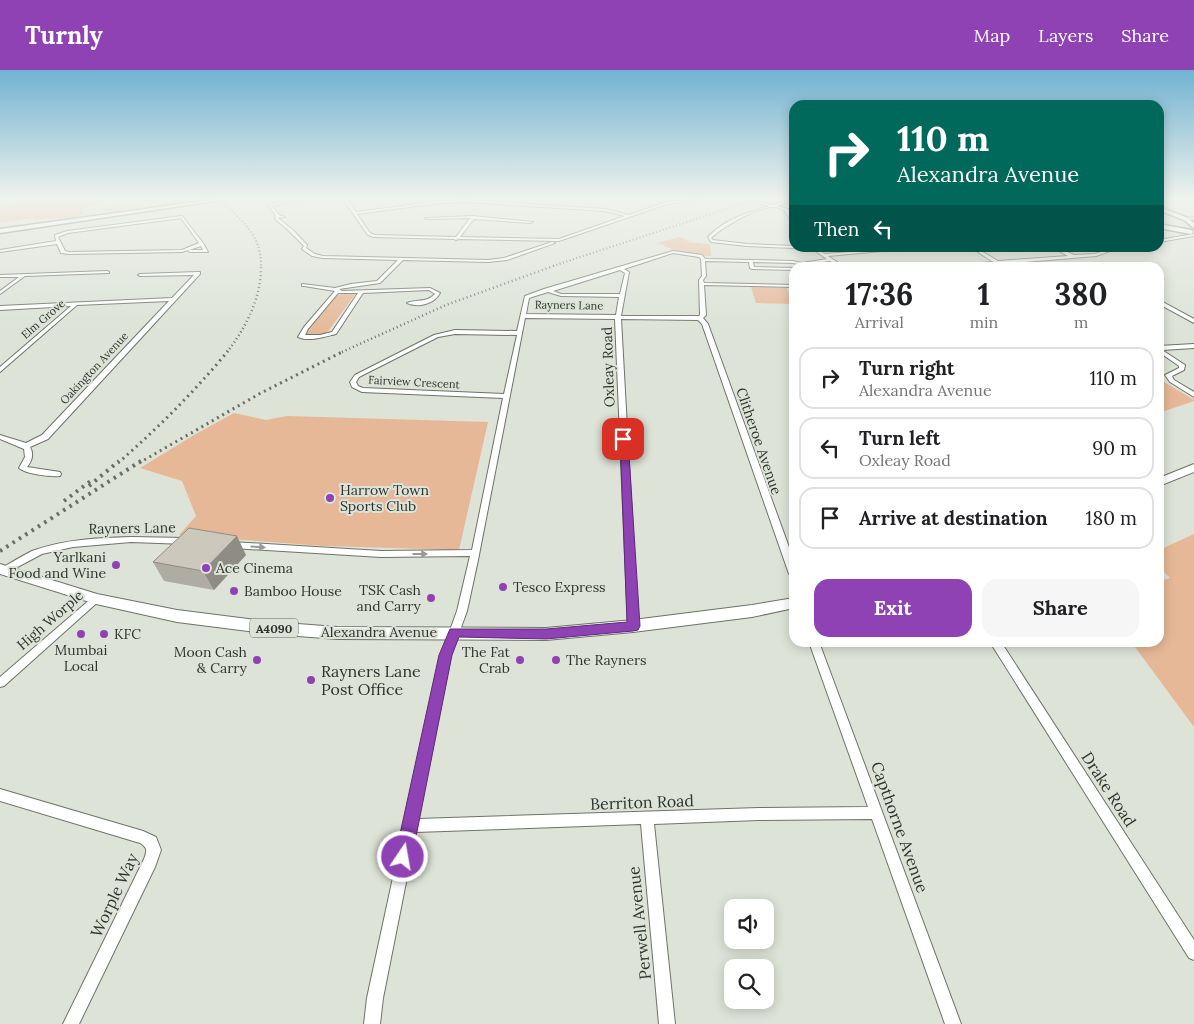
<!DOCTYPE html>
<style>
body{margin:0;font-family:Lora,serif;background:#f6f6f6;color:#202124;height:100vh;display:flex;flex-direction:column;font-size:19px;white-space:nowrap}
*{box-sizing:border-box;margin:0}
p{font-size:16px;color:#757577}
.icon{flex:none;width:28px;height:28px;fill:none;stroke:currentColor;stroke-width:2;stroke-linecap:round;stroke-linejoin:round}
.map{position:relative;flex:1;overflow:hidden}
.details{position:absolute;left:789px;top:192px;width:375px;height:385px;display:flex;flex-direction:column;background:#fff;border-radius:15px;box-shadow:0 2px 12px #0003}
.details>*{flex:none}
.top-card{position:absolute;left:789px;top:30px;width:375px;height:152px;border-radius:15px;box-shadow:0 2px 12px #0003;background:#00695c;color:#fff;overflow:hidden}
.tools{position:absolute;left:724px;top:829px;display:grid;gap:10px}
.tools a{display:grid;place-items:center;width:50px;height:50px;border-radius:10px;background:#fff;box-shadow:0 2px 12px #0003;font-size:25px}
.pin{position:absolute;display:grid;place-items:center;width:42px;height:42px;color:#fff;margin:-21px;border-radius:10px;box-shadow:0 2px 8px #0006}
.me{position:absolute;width:55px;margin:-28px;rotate:12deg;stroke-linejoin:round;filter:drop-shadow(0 0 4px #0008)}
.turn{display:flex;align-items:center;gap:18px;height:105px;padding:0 25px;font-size:22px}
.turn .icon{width:65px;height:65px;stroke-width:2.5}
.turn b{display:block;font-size:35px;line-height:42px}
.then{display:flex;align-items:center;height:48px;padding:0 25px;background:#0003;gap:10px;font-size:19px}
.eta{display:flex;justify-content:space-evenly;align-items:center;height:85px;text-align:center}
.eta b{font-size:30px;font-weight:800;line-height:35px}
.cta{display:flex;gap:10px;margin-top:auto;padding:10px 25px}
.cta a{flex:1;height:58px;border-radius:15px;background:#8f42b3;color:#fff;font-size:20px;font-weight:800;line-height:58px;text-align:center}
.cta a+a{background:#f6f6f6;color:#202124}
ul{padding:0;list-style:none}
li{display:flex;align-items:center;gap:15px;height:62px;margin:0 10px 8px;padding:0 15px;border:2px solid #e0e0e0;border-radius:15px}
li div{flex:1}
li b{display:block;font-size:19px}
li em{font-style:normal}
header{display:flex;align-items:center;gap:30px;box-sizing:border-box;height:70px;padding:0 25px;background:#8f42b3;color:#fff}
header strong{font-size:24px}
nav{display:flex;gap:28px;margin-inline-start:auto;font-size:18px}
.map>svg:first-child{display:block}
</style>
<header>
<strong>Turnly</strong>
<nav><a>Map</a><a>Layers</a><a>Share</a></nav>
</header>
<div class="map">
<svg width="1194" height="954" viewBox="0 0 1194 954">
<rect width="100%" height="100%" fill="#dde3d7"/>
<!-- green -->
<path fill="#e6b897" d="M29,129H111L82,139L84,144L73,148L27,149L0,153V138Z
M188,129H210L118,143L100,138L140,137Z
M679,167L690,171L683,173C693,171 700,174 710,174L711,186L685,185L658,173Z
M751,217L787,218L793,234L756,233Z
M351,223L355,224L354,226L326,264H306L337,225Z
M1159,309L1194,330V331L1159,343Z
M234,343L266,350L287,346L488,352L459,480L324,476L179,465L196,446L182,411L140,398L194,365Z
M1194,464V657L1132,573L1159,572V511L1170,508L1159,497V480Z"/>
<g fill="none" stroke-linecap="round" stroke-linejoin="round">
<!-- minor casing -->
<g stroke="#6e7368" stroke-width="2">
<path id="minor" d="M297,129H304L272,136L279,145L285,147L278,148L293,160L307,175L306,178L315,184L323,186L488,190L504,188L552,172L555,173L507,190L488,192L403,190L380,213L339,219L342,221L430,218L440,223C434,234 419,238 407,233C417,229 427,233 435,224L429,220L363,223L336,264C324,267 309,272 298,267L304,257L335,221L304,216H302V214L335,218L351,214L377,211L398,190L323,188L312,186L302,179L304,176L286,158L275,149L276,146L268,135ZM338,223H358L332,262L320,265H305L308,259Z
M343,129H347L356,142L440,131L467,130L605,139L629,145L666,132L703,129L667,134L559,171L458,169L456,170L454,169L374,167L368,165ZM467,132L605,141L625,146L559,169L460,167L474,149L531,153L533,152L473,146L425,148L427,149L470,148L456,167L375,165L370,163L357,144L440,133Z
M741,129H747L773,135L794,129V131L777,136L788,139L794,151V157L785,141C782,139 778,137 774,137C759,136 722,157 711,168L713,170L747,174L794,176V178H795L747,176L711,172L708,167C724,150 746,143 769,136Z
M182,146L203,173L208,182H190L188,180L182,182L69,184L61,183L57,174L0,182V180L56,171L55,165L67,161ZM181,148L199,173L182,180L69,182L65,181L58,167L68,163ZM201,176L203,180H189Z
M1194,147V149L1186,150L1184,149Z
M1194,164V166L1159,172V170Z
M811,178H815L825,184L901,178H913L828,186L846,198H840L830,191L802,195L793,193L753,192L754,197L794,198V200L752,199L750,198L749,192L705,191L706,206L703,210L704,213L794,215V217L704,215L706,245L703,248L708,254L794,491V507L789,504L702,254L698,250L621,249L638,556L637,559H629L628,556L615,249L525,248L478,490L467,541L451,585L418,749L759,738L868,737L809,572H819L961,954H945L872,749L759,750L654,754L675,954H659L641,754L416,762L383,928L380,954H364L367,928L441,585L457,541L470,486L381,487L232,478L228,475L232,472L381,481L472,480L503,328L362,322L352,317L350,312L355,305L434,265L455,260L517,261L525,226L544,219L673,181L702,185L705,189L793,191L802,193L827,189ZM673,183L699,187L701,189L702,206L699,210L700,245L699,246H621L629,202L624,199ZM620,200L625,203L620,224H561L553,221ZM548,222L561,226L619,227L616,245L526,244L529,228ZM455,264L517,265L504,324L363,318L358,316L356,312L359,307L438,267Z
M972,178H976L998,191L1068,186L1054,178H1058L1074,185L1095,184L1113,178H1118L1096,186L954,198H928L993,192Z
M107,201L109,202V203L25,206L0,224V221L19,207H0V205Z
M198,202H200V204L48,369L30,377C34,384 32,391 27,397L60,402L61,404L60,406C50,407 26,404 19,398L25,387L24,379L0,369V365L26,373L42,365L169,231L77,235L0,302V297L71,236L0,240V236L172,228L194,205L140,206L138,205L140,204Z
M1159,230L1194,249V253L1159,234Z
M1194,274V278L1162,280L1185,295L1184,300L1172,306L1174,310L1194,322V327L1170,312L1165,305L1179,298V296L1159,282V276Z
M131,467L186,468L190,471L186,474L131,472L73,477L42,484L8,502H2L0,500L2,498C12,492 22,486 32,481C64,469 98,468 131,467Z
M96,526L99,527L101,529L99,531L4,616L0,617V607L93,527Z
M990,572H1001L1194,870V890L1189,888Z
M0,719L143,761L156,767L161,780L155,797L79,954H63L144,789C147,781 148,778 140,773L0,731Z"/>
</g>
<!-- tertiary casing -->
<g stroke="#6e7368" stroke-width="3">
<path id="tertiary" d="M218,129H228L0,163V159Z
M1159,137L1188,148L1194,153V158L1184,150L1159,140Z
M1159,154L1191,160L1194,162L1191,164L1159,158Z"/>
</g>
<!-- primary casing -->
<g stroke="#6e7368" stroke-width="2">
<path id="primary" d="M1194,394V402L1159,416V408Z
M0,494L97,524L177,540L272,552L337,557L546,558L633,550L752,535L794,528V538L752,547L633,562L546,570L337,569L272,564L177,552L96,534L0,504Z"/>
</g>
<!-- minor -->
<use href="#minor" fill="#fff" fill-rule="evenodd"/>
<!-- tertiary -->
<use href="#tertiary" fill="#fff" fill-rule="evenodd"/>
<!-- primary -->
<use href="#primary" fill="#fff" fill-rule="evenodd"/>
<!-- rail-far3 -->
<path stroke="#6b6e67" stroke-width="2" stroke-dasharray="1 2.5" stroke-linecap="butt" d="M222,131C243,153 261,164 261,196
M553,196L757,129"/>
<!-- rail-far2 -->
<path stroke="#6b6e67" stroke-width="2.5" stroke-dasharray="1 3" stroke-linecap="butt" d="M227,282C246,258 262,226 261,195
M342,282L446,235L556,195"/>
<!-- rail-far1 -->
<path stroke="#6b6e67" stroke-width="3" stroke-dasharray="2 4" stroke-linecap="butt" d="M118,393C158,358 194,322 228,281
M139,393L259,324L344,281"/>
<!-- rail -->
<path stroke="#6b6e67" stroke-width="4" stroke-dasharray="2.5 5" stroke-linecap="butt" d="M89,416L119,391
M64,431L92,410
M0,481L141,391"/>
</g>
<!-- wall -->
<path fill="#afaca2" d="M246,485L214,520L164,511L153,492Z"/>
<!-- shaded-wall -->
<path fill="#8f8c84" d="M237,466L246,485L214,520L203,501Z"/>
<!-- building -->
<path fill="#ccc8bc" stroke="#8f8c84" d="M189,458L237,466L203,501L153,492Z"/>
<!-- one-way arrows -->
<defs><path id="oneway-solid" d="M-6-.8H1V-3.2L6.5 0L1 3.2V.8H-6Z" transform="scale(1.25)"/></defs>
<g fill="#989896">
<use href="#oneway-solid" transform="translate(258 477) rotate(4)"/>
<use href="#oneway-solid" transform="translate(420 484)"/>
</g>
<!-- sky -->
<linearGradient id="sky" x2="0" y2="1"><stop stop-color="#71b2d1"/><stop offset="0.49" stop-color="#f0f2ed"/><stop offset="1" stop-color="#f0f2ed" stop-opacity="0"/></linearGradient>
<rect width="1194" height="262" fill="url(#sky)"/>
<!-- route -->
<path fill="#8f42b3" stroke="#5d2b74" d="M620,367H623L628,369L640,556L638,560L633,561L546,569L459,567L452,585L412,787L410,793L403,796L397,793L395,787L439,585L450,559H546L627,552Z"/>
<!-- markers -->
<g fill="#8f42b3" stroke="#dde3d7" stroke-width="2">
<circle cx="330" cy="428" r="5"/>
<circle cx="116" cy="495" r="5"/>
<circle cx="206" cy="498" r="5"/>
<circle cx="503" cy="517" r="5"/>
<circle cx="234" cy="521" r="5"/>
<circle cx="431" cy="528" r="5"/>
<circle cx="81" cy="564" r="5"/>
<circle cx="104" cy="564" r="5"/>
<circle cx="257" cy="590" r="5"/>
<circle cx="520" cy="590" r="5"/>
<circle cx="556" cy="590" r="5"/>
<circle cx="311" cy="610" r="5"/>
</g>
<g text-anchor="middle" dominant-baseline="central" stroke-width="4" stroke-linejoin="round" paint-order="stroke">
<!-- far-street labels -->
<g font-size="11" fill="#30322e" stroke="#dde3d7">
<text transform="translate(569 235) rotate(1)">Rayners Lane</text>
<text transform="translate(43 249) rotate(-41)">Elm Grove</text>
<text transform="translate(94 298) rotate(-47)">Oakington Avenue</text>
<text transform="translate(414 312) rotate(3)">Fairview Crescent</text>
</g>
<!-- shield labels -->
<rect fill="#dde3d7" stroke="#646761" stroke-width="1" x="250" y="548.5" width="48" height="19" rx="4"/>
<g font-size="12" font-weight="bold" fill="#30322e">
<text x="274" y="558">A4090</text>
</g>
<!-- street labels -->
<g font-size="14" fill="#30322e" stroke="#dde3d7">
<text transform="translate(608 297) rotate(-92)">Oxleay Road</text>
<text transform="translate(759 371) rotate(71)">Clitheroe Avenue</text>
<text transform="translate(132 458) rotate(-1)">Rayners Lane</text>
<text transform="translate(50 550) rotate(-41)">High Worple</text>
<text x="379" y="562">Alexandra Avenue</text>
</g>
<!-- poi labels -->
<g font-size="14" fill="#30322e" stroke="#dde3d7" text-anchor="start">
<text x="340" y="420">Harrow Town<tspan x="340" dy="16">Sports Club</tspan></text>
<text x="106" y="487" text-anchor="end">Yarlkani<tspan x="106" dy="16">Food and Wine</tspan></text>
<text x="216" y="498">Ace Cinema</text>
<text x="513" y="517">Tesco Express</text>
<text x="421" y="520" text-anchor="end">TSK Cash<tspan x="421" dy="16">and Carry</tspan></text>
<text x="244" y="521">Bamboo House</text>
<text x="114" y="564">KFC</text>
<text x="81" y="580" text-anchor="middle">Mumbai<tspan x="81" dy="16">Local</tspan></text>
<text x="247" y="582" text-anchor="end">Moon Cash<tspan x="247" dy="16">&amp; Carry</tspan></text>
<text x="510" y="582" text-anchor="end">The Fat<tspan x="510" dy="16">Crab</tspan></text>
<text x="566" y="590">The Rayners</text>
</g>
<!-- near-poi labels -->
<g font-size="16" fill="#30322e" stroke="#dde3d7" text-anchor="start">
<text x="321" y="601">Rayners Lane<tspan x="321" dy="18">Post Office</tspan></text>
</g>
<!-- near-street labels -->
<g font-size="16" fill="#30322e" stroke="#dde3d7">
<text transform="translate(1109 719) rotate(57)">Drake Road</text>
<text transform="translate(642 732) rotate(-2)">Berriton Road</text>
<text transform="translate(900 757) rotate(70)">Capthorne Avenue</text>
<text transform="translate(114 825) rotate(-65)">Worple Way</text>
<text transform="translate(639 853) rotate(-96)">Perwell Avenue</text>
</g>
</g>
</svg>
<div class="tools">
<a><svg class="icon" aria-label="sound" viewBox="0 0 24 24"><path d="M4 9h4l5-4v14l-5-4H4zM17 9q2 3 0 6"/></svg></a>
<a><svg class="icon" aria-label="search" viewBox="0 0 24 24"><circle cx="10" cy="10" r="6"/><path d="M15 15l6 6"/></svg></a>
</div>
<div class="pin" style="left:623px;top:369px;background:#d93025"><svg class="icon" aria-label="arrive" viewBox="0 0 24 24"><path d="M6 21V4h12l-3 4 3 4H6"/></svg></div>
<svg class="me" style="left:403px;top:787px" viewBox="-20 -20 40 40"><circle r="17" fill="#8f42b3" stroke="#fff" stroke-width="3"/><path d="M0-11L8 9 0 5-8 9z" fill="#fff"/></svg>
<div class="top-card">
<div class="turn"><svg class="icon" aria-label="right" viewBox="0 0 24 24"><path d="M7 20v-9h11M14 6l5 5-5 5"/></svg><div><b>110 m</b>Alexandra Avenue</div></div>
<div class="then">Then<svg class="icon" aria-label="left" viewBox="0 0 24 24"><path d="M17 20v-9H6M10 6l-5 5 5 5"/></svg></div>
</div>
<section class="details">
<div class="eta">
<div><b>17:36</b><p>Arrival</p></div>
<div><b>1</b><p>min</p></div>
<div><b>380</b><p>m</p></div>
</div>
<ul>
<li><svg class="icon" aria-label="right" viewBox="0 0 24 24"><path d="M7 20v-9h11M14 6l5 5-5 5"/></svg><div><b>Turn right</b><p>Alexandra Avenue</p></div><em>110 m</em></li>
<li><svg class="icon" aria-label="left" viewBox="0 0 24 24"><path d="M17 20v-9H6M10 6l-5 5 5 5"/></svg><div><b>Turn left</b><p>Oxleay Road</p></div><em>90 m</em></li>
<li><svg class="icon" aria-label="arrive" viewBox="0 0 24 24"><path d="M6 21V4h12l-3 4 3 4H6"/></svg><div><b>Arrive at destination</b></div><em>180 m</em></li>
</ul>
<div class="cta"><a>Exit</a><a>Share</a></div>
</section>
</div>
